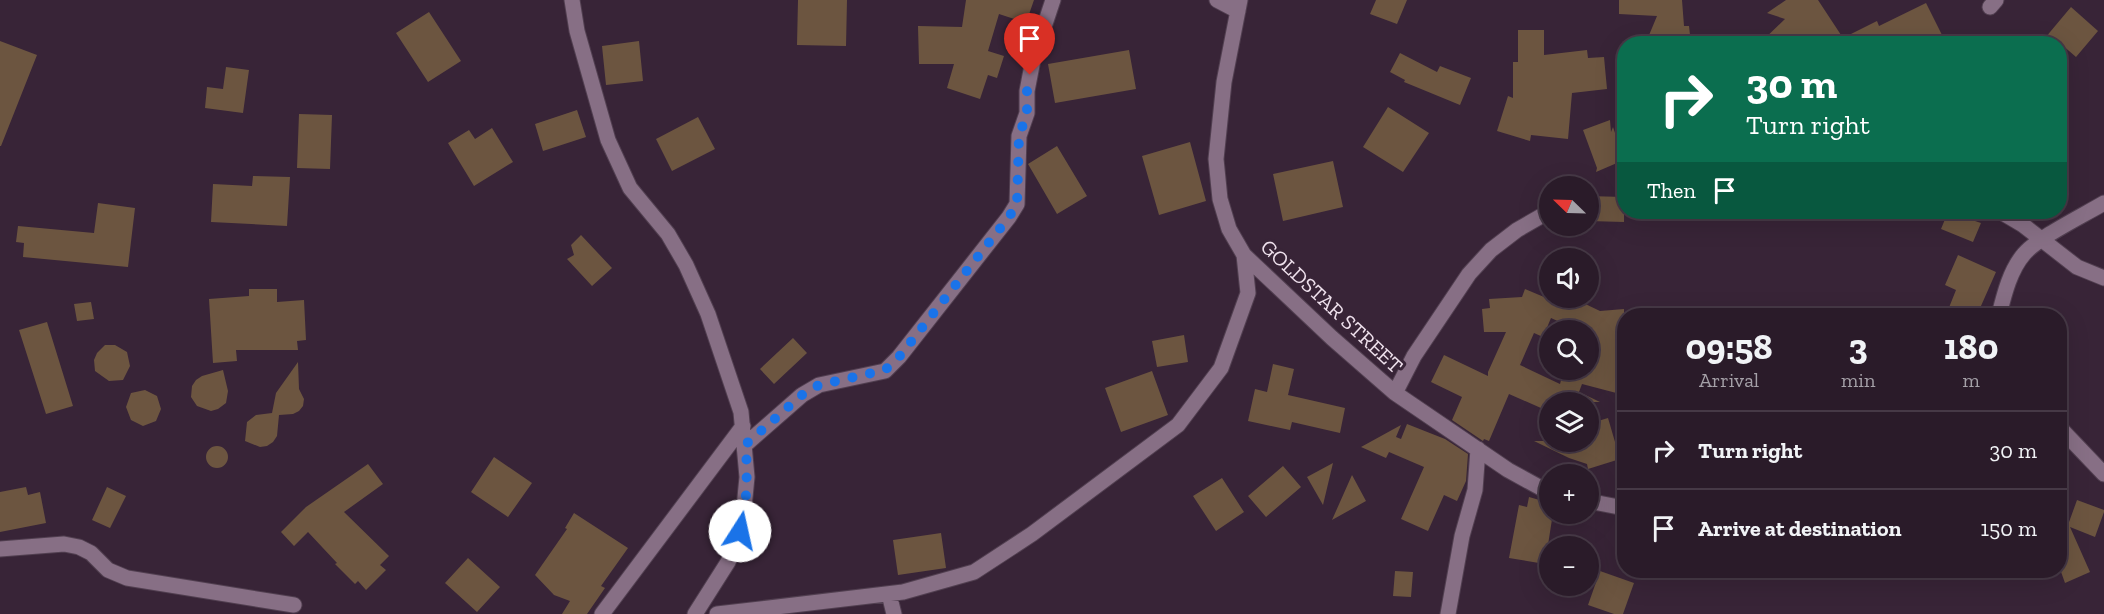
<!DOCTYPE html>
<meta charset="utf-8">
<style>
body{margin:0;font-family:"Zilla Slab",serif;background:#362835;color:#f1f3f6;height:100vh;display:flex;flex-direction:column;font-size:22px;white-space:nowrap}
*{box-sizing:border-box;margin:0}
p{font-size:20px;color:#a5a1a8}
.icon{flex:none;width:33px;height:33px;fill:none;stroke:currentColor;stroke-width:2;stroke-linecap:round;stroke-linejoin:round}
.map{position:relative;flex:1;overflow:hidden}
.side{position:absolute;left:1617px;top:308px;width:450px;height:270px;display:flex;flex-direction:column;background:#2a1b29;border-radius:24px;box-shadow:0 6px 24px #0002,0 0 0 2px #463946}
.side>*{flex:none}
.hud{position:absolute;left:1617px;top:36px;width:450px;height:183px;border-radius:24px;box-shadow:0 6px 24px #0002,0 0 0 2px #463946;background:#0b6e4f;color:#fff;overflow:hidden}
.needle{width:39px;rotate:293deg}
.buttons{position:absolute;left:1539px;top:176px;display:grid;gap:12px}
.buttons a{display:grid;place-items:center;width:60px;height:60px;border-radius:50%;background:#2a1b29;box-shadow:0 6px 24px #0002,0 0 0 2px #463946;font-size:30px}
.pin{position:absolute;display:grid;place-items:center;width:51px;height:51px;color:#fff;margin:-62px -26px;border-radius:50% 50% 50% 0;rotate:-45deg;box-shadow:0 0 6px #0007}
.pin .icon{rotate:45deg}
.me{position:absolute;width:66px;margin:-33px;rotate:10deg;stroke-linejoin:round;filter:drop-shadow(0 0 4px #0008)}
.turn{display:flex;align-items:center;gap:21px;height:126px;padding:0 30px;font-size:27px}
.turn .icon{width:78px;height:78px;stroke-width:2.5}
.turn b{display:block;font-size:42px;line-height:51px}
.then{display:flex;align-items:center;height:57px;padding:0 30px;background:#0003;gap:12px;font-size:22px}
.eta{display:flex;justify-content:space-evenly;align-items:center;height:102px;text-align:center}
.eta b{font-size:36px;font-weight:700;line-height:42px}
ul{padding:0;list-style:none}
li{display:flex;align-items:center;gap:18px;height:78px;padding:0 30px;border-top:2px solid #463946}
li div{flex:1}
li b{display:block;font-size:22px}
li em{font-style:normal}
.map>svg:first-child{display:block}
</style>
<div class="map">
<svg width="2104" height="614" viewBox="0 0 2104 614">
<rect width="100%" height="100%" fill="#382437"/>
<!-- building -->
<path fill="#6c5540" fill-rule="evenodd" d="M798,0H847L846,46L797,45Z
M966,0H1034L1026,23L999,14L988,51L1004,56L997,78L988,75L980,99L947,88L954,64H919L918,26L962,27Z
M1376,0H1407L1397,24L1370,14Z
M1619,0H1682L1684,26H1689L1691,44H1674L1673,38L1647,40L1657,16L1619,14Z
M1786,0H1818L1843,38L1877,21L1879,26L1926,3L1943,37L1930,44H1759L1785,19L1767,13Z
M2071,7L2098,31L2076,57L2061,44H2040Z
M429,12L461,61L428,82L396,33Z
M1518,30H1544V55L1587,50L1588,58L1604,57L1607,89L1572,93L1568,139L1531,135L1530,141L1497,131L1508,96L1513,98V62H1518Z
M0,41L37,55L1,146H0Z
M639,41L643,81L606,85L602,46Z
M1129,50L1136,89L1055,103L1048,64Z
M1400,53L1437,72L1440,66L1471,78L1460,105L1404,82L1405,80L1390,72Z
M226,67L249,70L243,113L205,108L207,87L223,89Z
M1388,107L1429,133L1403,172L1363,147Z
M577,110L586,137L543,151L535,124Z
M299,114L332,115L330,169L297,168Z
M698,117L715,149L672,171L656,139Z
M1610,120L1611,132L1613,127L1624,160L1596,172L1597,168L1583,130Z
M492,128L513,162L474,186L448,143L469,130L475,139Z
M1190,142L1206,201L1159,215L1142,156Z
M1057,146L1087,196L1057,214L1028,164Z
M1333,161L1343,207L1283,221L1273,174Z
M253,176L290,177L287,226L211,222L213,184L252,186Z
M1588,196L1624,197V222L1588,221Z
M98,203L135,208L128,267L23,257L24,243L16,242L18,226L94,233Z
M1948,212L1981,223L1973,242L1941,229Z
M581,235L612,268L592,286L567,259L574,255L571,245Z
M1958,255L1996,272L1977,315H1946L1956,290L1945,285Z
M249,289H277V302L304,300L306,340L297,341L298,350H236L237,361L213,363L209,299L249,296Z
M1525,289L1544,297L1545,294L1574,306L1577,300L1600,311L1624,309V395L1582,384L1579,392L1600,402H1550V412L1509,394L1489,441L1484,439L1483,441L1452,420L1462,397L1431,382L1444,355L1488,376V372L1506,332H1484L1482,309L1490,308L1489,299L1522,297ZM1551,318L1577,330H1588V369H1564L1560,384L1520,365L1534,333L1543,337Z
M91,302L94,319L77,321L74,304Z
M47,322L73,406L46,414L19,330Z
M1184,335L1188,362L1157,367L1152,341Z
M793,338L807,353L774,384L760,369Z
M105,345H115L127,352L130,366L123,380L109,381L95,371L94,360L97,353Z
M298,362L299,389L304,399L303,406L299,411L293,414L279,415L277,436L273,442L267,446L260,447L245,441L247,422L256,415L272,413L276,393Z
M1273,364L1294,369L1288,395L1345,408L1340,433L1292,422L1290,430L1248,421L1255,389L1267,392Z
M223,370L228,391L226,403L218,409L211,411L197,406L191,397L192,386L196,380L202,376Z
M1152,371L1168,415L1121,432L1105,388Z
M145,390L157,396L161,409L156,421L143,426L131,420L126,407L131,393Z
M1608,418L1620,459L1588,469L1587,464L1569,458L1534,441H1588V424Z
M1407,424L1445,439L1468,454L1466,481L1457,501L1444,495L1428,531L1401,519L1424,467L1389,452L1386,458L1361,447L1401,425L1396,437L1401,439Z
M206 457a11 11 0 1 1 22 0a11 11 0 1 1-22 0Z
M494,457L532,483L508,517L471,492Z
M1333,463L1323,505L1307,477Z
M368,464L383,484L344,512L389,556L380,565L386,570L366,590L358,581L355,584L335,564L337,563L308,532L294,546L281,532L306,507Z
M1283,466L1301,487L1266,517L1248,496Z
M1352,475L1366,501L1332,520Z
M1222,478L1244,512L1216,531L1193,496Z
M26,487L28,495L40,492L46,523L0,532V492Z
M107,487L126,496L110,528L92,520Z
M1529,497L1550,503V513H1553L1545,564L1509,558L1519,505L1527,507Z
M2077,500L2104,510V512L2095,537L2070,527L2090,572L2065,583L2060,569V547Z
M574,513L628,548L601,586L605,588L587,614H562L570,601L554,595L535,575L567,529L565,528Z
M941,533L946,568L898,575L893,540Z
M468,558L500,587L477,612L445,583Z
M1395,571L1413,572L1411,597L1393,596Z
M1600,571L1634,583L1623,614H1614L1588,605Z"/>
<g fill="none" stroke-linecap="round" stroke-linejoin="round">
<!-- minor casing -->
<g stroke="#513f50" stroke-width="17">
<path id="minor" d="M572,0L577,31L608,140L630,188L668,234L686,265L708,314L741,412L747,477L743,518L736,545L728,562L695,614
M1217,0L1238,11
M1240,0L1224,82L1216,159L1220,199L1229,229L1244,255L1332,338L1395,393L1508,470L1550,493
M1990,7L1996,0
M2001,212L2023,225L2077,267L2104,278
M1999,315C2004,295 2010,270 2024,254C2037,238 2084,215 2104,203
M1395,393L1414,356L1469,274L1491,250L1517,230L1550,211
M2060,428L2104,474
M746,444L802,395L819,385L885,371L899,357L1009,217L1017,204L1019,136L1027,113V91L1033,60L1053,0
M1588,501L1624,508
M0,549L64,544L79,547L91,553L108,570L127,578L294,605
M889,594L894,614
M602,614L743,426
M717,614L903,592L974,572L1032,534L1178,425L1221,368L1248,293L1244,255
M1448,614L1462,536L1475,490L1478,449"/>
</g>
<!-- minor -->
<use href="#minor" stroke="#876f85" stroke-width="15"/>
</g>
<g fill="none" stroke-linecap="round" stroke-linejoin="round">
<!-- route -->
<path stroke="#1a73e8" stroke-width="10" stroke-dasharray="0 18" d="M740,531C748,503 747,473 746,444L802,395L819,385L885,370L899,357L1009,217L1017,204L1019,136L1027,113V91L1030,75"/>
</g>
<g text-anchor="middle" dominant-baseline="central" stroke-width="6" stroke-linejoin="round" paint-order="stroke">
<!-- street labels -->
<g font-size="21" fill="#efe1ed" stroke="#382437">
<text transform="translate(1332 306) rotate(43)">GOLDSTAR STREET</text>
</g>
</g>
</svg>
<div class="buttons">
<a><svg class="needle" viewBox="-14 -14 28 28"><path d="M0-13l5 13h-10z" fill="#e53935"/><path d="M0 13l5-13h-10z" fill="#a5a1a8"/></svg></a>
<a><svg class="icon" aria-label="sound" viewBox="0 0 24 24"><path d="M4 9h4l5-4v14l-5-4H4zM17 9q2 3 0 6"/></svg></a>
<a><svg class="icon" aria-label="search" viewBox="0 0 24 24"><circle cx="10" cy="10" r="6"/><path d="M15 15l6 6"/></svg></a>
<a><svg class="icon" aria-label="layers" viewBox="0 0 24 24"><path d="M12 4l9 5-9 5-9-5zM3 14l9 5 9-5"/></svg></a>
<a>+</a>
<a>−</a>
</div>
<div class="pin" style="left:1030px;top:75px;background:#d93025"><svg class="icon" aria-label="arrive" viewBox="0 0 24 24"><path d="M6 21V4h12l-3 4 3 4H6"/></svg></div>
<svg class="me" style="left:740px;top:531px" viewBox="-20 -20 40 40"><circle r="19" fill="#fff"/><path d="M0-13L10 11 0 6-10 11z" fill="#1a73e8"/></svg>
<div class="hud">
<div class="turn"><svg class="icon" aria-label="right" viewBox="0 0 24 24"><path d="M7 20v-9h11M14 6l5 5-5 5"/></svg><div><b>30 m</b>Turn right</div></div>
<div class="then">Then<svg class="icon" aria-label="arrive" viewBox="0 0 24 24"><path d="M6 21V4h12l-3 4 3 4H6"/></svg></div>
</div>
<section class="side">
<div class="eta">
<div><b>09:58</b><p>Arrival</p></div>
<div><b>3</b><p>min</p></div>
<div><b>180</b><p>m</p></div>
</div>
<ul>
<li><svg class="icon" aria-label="right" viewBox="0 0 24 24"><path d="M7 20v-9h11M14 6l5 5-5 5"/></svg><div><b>Turn right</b></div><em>30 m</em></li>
<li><svg class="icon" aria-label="arrive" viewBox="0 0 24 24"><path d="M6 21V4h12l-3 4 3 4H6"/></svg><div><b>Arrive at destination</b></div><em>150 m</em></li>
</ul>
</section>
</div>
